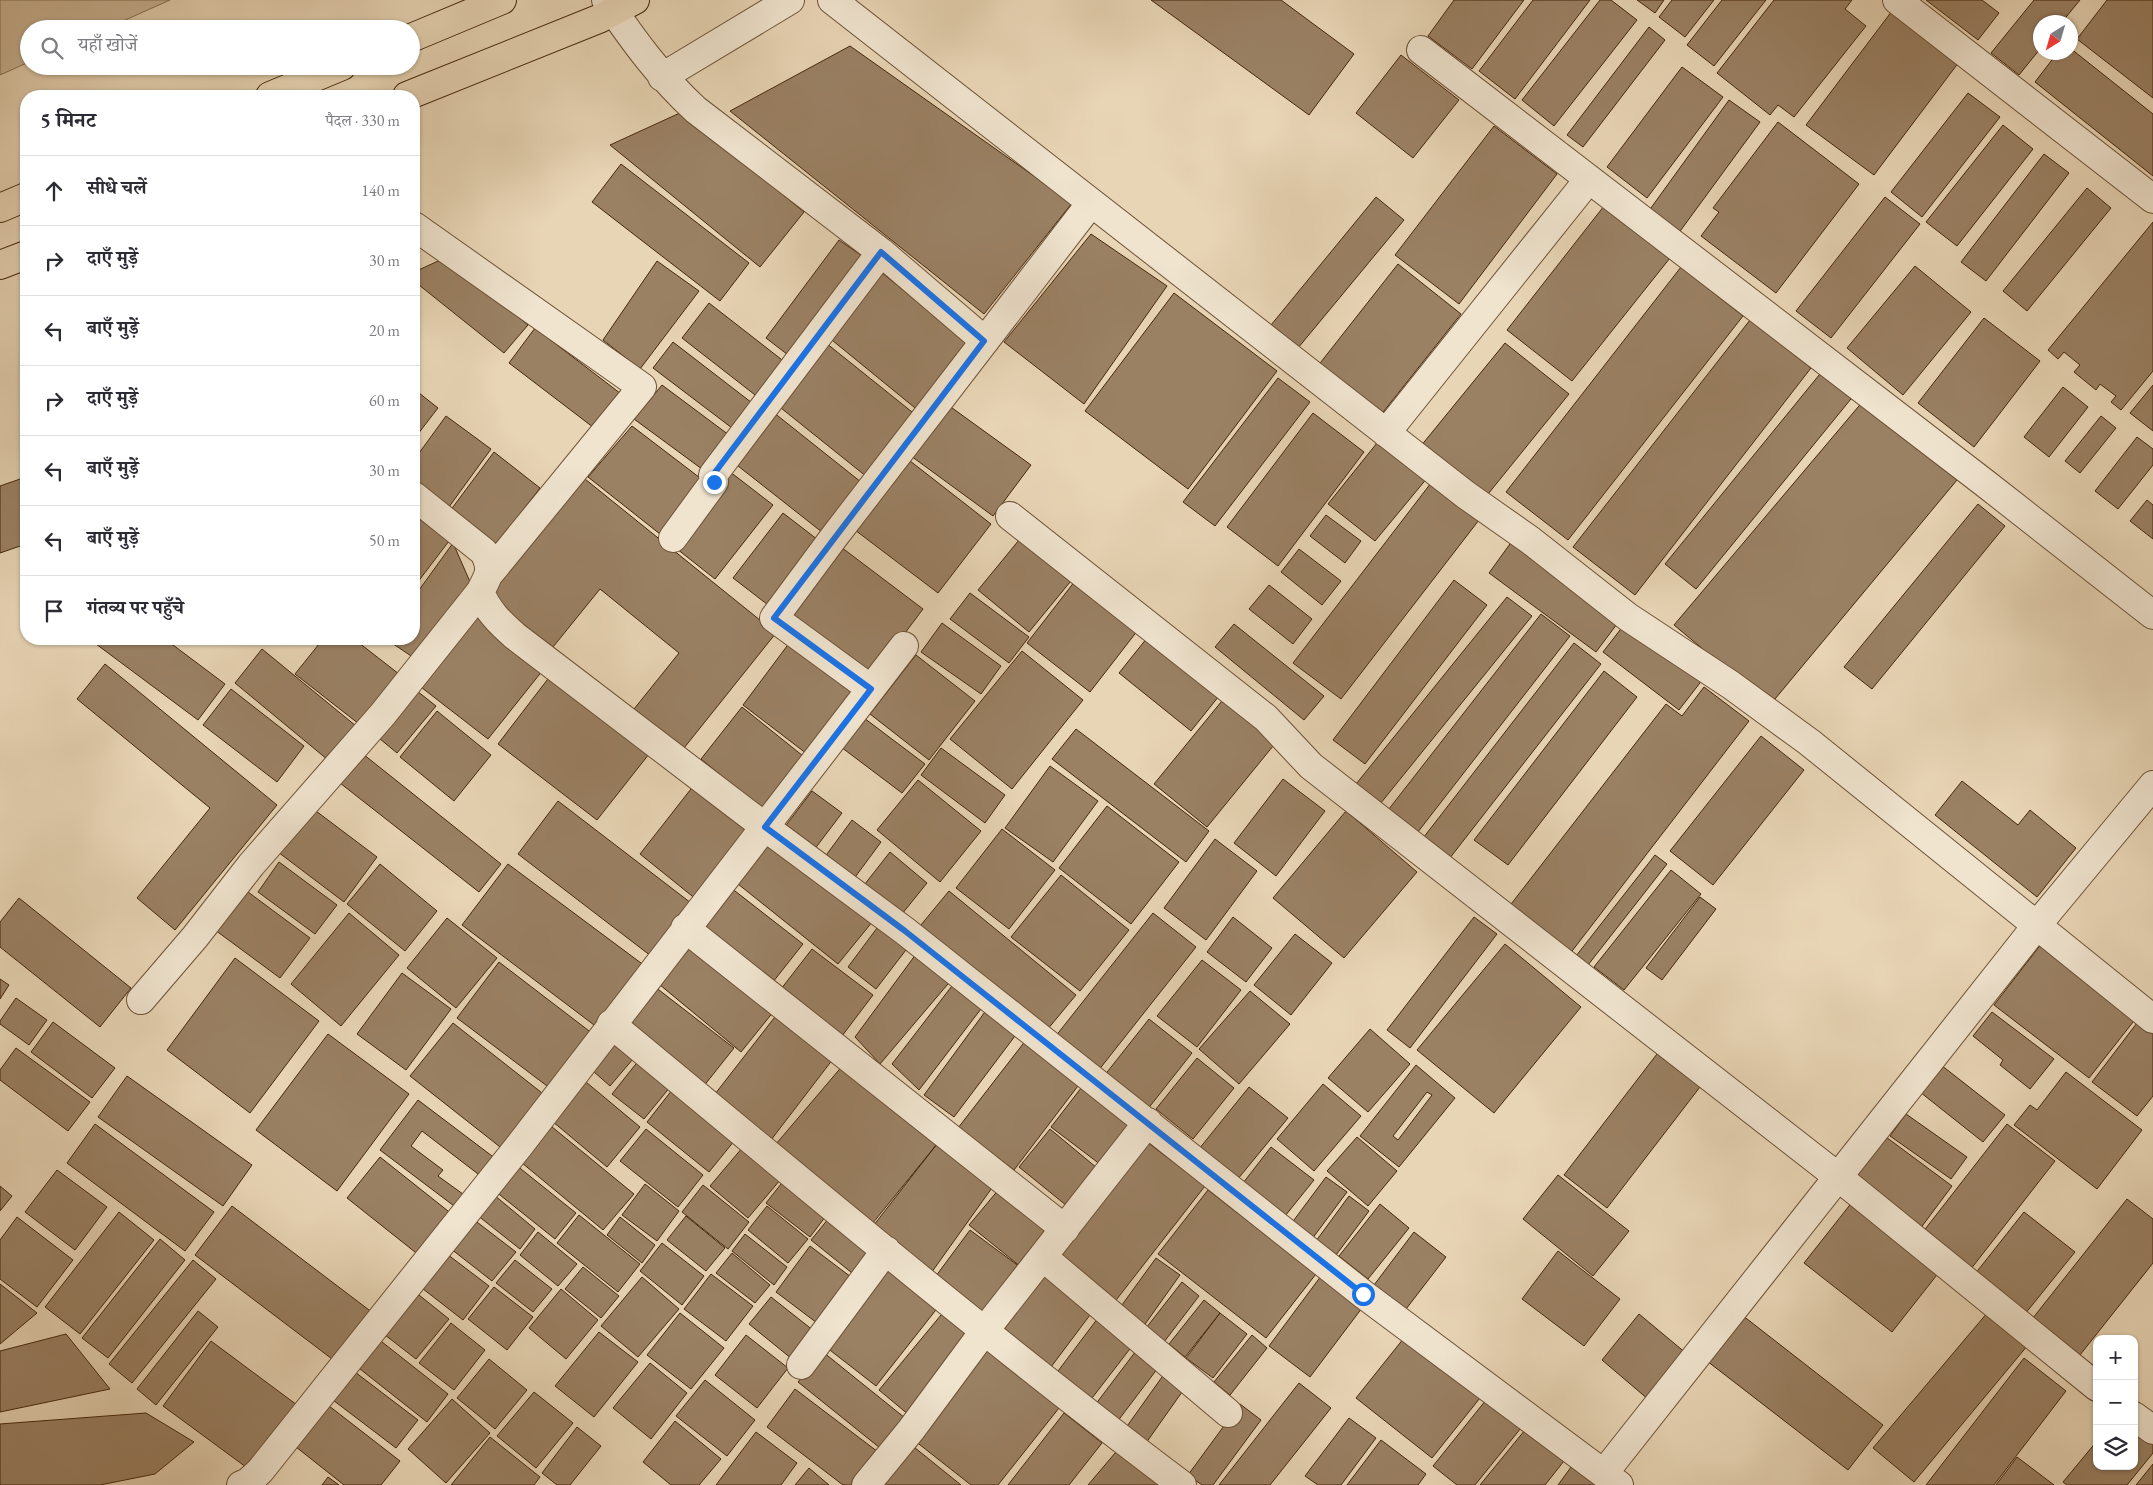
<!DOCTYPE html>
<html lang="hi">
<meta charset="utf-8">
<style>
:root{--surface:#fff;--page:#f2f2f3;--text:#2b2b33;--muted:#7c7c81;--line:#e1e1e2}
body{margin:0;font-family:"EB Garamond","Noto Serif Devanagari",serif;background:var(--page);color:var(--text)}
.controls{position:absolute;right:15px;bottom:15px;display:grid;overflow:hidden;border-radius:10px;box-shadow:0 1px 4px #0004}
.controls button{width:45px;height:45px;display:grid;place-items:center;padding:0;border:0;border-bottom:1px solid var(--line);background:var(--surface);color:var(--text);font:25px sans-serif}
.compass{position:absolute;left:2033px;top:15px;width:45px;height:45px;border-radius:50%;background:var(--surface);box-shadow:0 1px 4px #0004;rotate:217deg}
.stop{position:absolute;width:15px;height:15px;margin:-11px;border:4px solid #1a73e8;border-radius:50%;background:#fff}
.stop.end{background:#1a73e8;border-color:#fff;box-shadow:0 1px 5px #0008}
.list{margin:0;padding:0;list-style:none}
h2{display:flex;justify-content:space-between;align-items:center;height:65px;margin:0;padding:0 20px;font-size:21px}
h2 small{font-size:16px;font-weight:400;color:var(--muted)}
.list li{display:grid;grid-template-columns:32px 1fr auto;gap:15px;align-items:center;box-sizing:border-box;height:70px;padding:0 20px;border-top:1px solid var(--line)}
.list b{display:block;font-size:19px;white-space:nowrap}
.list em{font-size:16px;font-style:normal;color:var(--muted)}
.icon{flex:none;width:28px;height:28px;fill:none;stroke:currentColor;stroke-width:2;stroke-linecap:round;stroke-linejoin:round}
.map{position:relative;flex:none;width:2153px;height:1485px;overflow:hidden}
.search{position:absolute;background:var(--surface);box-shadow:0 1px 4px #0004;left:20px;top:20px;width:400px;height:55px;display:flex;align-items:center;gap:12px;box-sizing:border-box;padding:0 18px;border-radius:28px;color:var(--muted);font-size:19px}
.panel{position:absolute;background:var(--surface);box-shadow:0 1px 4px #0004;left:20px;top:90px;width:400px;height:555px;border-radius:20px}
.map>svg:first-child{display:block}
.green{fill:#ccb798;stroke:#886f52}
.building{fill:#9a8164;stroke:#45270c;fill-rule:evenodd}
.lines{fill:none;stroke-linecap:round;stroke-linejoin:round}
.minor-casing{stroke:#6e5236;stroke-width:30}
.major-casing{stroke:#45270c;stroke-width:30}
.minor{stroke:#f0e4cf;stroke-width:28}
.major{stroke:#e8d5b5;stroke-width:28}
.route{stroke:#1a73e8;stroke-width:6}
</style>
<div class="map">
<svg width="2153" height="1485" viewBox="0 0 2153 1485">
<rect width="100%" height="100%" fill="#e8d5b5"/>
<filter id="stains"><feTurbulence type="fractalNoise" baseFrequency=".004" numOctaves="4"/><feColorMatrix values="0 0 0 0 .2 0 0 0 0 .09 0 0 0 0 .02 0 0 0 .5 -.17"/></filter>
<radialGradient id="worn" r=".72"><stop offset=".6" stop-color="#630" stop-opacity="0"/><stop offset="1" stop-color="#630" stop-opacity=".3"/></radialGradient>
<path class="green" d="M0 0H170L105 29H29V62L0 75Z"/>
<path class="building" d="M1151 0H1281L1354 54 1309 115Z
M1454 0H1524L1472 69 1428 36Z
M1533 0H1590L1515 99 1479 71Z
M1600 0H1611L1637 20 1554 126 1522 100Z
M1637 0H1664L1655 13Z
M1672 0H1714L1685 37 1659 17Z
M1722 0H1766L1714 66 1687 45Z
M1774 0H1852L1845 9 1866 26 1794 117 1778 105 1770 115 1717 73Z
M1926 0H1982L1999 13 1978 40Z
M2034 0H2080L2062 22H2040V49L2019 75 1991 53Z
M2107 0H2153V98L2077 39Z
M1895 7 1962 58 1874 175 1806 125Z
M1649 27 1665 40 1583 147 1567 135Z
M850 46 1072 203 984 314 730 111Z
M2070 48 2153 114V176L2035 82 2058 52H2070Z
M1401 55 1459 100 1413 158 1356 113Z
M1682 67 1723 97 1647 198 1607 167Z
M1968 93 2000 117 1922 217 1891 192Z
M1729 100 1760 122 1678 234 1648 212Z
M682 112 804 212 760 267 610 145Z
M1778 122 1859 184 1776 293 1701 236 1719 212 1713 208Z
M2003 125 2033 149 1957 246 1926 222Z
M1494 126 1557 174 1459 304 1395 255Z
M2044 154 2069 173 1986 281 1961 262Z
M621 164 749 263 720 301 592 202Z
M2087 188 2111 208 2027 311 2003 291Z
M1376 197 1404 220 1298 348 1271 325Z
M1885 197 1920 224 1831 338 1796 311Z
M1604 206 1670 258 1572 381 1507 330Z
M2153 222V371L2121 410 2111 402 2116 396 2100 384 2096 390 2074 372 2080 365 2064 352 2058 359 2048 350Z
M1091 234 1167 286 1084 404 1004 342Z
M839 240 865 258 792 358 766 338Z
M447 257 528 325 504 353 414 281V272Z
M657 261 699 291 640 369 603 340Z
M1398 264 1461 314 1380 416 1317 367Z
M1915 266 1971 312 1903 395 1847 348Z
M1681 267 1743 316 1568 540 1506 492Z
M881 272 973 347 920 412 827 336Z
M1174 293 1277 371 1188 489 1085 411Z
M709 303 786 363 759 398 682 338Z
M1984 318 2040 361 1974 447 1918 403Z
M1750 320 1811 368 1635 595 1573 547Z
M535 328 629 400 602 434 509 363Z
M673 342 756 406 736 431 653 368Z
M826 343 917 416 867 477 776 404Z
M1505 343 1569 394 1484 499 1420 447Z
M1824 369 1855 394 1696 589 1665 564Z
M1278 378 1310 402 1215 526 1183 502Z
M662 385 733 438 706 472 634 419Z
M2153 385V431L2130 413Z
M2063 387 2088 407 2049 457 2024 437Z
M414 389 438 408 414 439Z
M1864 400 1962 474 1770 705 1674 625Z
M948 405 1031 465 993 516 911 456Z
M773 412 866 486 827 536 733 462Z
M1313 413 1364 452 1278 566 1227 527Z
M446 416 491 449 446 511 414 488V460Z
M2101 416 2116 428 2080 473 2065 461Z
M632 426 708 484 665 538 588 477Z
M2137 437 2153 449V465L2118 509 2095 491Z
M1381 438 1428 477 1375 541 1328 504Z
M494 452 540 488 492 550 447 515Z
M905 457 991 524 938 593 851 527Z
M729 471 773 505 715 579 672 545Z
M580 475 776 633 680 753 630 714 679 653 600 589 553 647 485 596Z
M26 477V520L21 522 26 538V544L0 553V486Z
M1431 483 1479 520 1341 699 1293 663Z
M2147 500 2153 505V539L2130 521Z
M1978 504 2005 526 1872 689 1844 667Z
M783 513 822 543 772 608 733 578Z
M414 515 449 541 414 587Z
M1326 515 1361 541 1345 563 1310 536Z
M1024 534 1075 576 1029 632 978 590Z
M1515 537 1623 616 1596 652 1489 573Z
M453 543 471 584 417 660 386 639H414V597Z
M837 544 923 609 869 681 782 615Z
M1299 549 1341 581 1322 605 1281 572Z
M1454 580 1487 605 1365 764 1333 740Z
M1075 581 1138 630 1090 692 1027 643Z
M1269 585 1312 619 1293 644 1249 609Z
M970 593 1029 637 1009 663 950 619Z
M1507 597 1532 616 1376 809 1352 789Z
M472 614 543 670 488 739 417 684Z
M1541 614 1570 636 1414 837 1385 814Z
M1627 621 1703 679 1679 710 1603 652Z
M942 623 1001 666 981 694 921 652Z
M1234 624 1324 696 1304 720 1215 647Z
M1151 633 1223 691 1191 731 1119 673Z
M100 639H165L225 684 198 720 96 644Z
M323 639H354L399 674 359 724 295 674Z
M790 642 858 693 811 757 743 705Z
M1574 643 1601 664 1446 863 1420 842Z
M262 649 356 726 328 760 235 683Z
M1022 651 1083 700 1012 789 950 739Z
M916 655 975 701 929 760 870 714Z
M105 664 277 805 175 930 137 898 210 808 77 699Z
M554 671 653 749 597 820 498 744Z
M1604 671 1637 697 1508 865 1474 840Z
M412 687 436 706 397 753 374 734Z
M1704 687 1749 721 1569 955 1508 908 1666 704 1682 716Z
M231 689 304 746 277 782 203 725Z
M1226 696 1278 740 1207 827 1154 784Z
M742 707 808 760 766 812 701 759Z
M437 711 491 755 454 801 400 757Z
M864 718 925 764 902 793 841 747Z
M1076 729 1209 831 1186 862 1052 759Z
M1761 736 1804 770 1713 885 1670 851Z
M941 748 1005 795 985 823 921 775Z
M363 754 501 864 479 892 340 783Z
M1050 766 1098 801 1053 862 1005 828Z
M1283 779 1325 811 1276 876 1234 843Z
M698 780 756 826 697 900 640 854Z
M918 780 981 831 940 882 877 830Z
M1962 781 2018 825 2030 810 2076 848 2037 897 1935 815Z
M812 791 842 813 814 850 784 828Z
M558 801 691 903 651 956 518 854Z
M308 805 377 857 344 902 274 849Z
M1107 806 1179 862 1131 924 1059 868Z
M1346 811 1417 872 1344 958 1273 898Z
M852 820 881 842 853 880 824 858Z
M1002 829 1055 870 1009 929 956 888Z
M767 836 873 921 838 964 733 880Z
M1215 839 1257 871 1206 940 1164 908Z
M890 852 927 883 898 919 861 889Z
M1655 855 1667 864 1588 965 1576 956Z
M279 862 337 905 315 934 258 892Z
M380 864 437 911 405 951 347 904Z
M508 864 645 966 598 1028 462 925Z
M1671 870 1701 894 1624 990 1594 967Z
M1061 875 1129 930 1080 991 1011 937Z
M726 884 803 944 769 987 692 927Z
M244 889 310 938 280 978 215 930Z
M949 891 1076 995 1047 1030 920 926Z
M1700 897 1716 909 1662 980 1646 968Z
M19 898 131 988 100 1027 0 947V922Z
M349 913 399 955 341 1026 291 984Z
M1153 913 1196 947 1098 1071 1055 1037Z
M1233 917 1272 948 1246 982 1207 952Z
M1474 917 1497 934 1410 1048 1387 1030Z
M447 918 497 958 456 1008 407 968Z
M880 924 909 946 876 989 848 967Z
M1295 934 1332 963 1291 1015 1254 985Z
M687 939 774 1011 741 1052 654 980Z
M2042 943 2137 1017 2089 1078 1994 1005Z
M1505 944 1581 1007 1494 1113 1417 1050Z
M812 949 873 995 842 1036 781 989Z
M919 950 953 978 880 1064 855 1037Z
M235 958 319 1021 250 1113 167 1050Z
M1202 960 1241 990 1197 1047 1157 1016Z
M499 962 597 1037 555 1092 457 1018Z
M402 973 451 1009 406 1070 357 1034Z
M0 979 9 985 0 999Z
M955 982 984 1005 919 1090 892 1064Z
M650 983 734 1048 703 1087 619 1023Z
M1250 991 1290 1024 1239 1084 1199 1049Z
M16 998 47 1020 29 1045 0 1024V1021Z
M990 1005 1021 1028 954 1117 924 1095Z
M1992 1012 2054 1059 2030 1089 2000 1065 2003 1060 1973 1036Z
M778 1013 833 1059 771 1140 715 1094Z
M1149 1019 1192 1053 1147 1110 1104 1076Z
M2140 1019 2153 1029V1096L2137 1116 2092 1082Z
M53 1022 115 1068 92 1098 31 1052Z
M453 1023 551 1100 509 1154 410 1076Z
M1370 1029 1410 1064 1368 1112 1328 1078Z
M613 1031 639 1052 610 1086 585 1064Z
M328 1034 409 1094 337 1191 256 1130Z
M1026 1040 1081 1082 1014 1170 958 1128Z
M16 1048 90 1102 68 1131 0 1080V1070Z
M1657 1054 1700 1087 1607 1208 1564 1175Z
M643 1055 675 1081 644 1119 612 1094Z
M1197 1058 1234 1088 1193 1139 1156 1109Z
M844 1064 937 1144 868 1229 770 1151Z
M1416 1065 1455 1098 1399 1167 1360 1136ZM1427 1092 1432 1095 1398 1140 1393 1136Z
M1941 1065 2005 1115 1983 1142 1920 1092Z
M2066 1072 2142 1130 2097 1189 2014 1125 2030 1105 2037 1110Z
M127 1076 252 1165 223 1206 98 1117Z
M580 1077 640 1127 607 1167 546 1116Z
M1085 1083 1138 1123 1105 1168 1051 1127Z
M1323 1084 1361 1116 1314 1171 1277 1139Z
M676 1085 739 1135 709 1172 647 1122Z
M1249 1087 1288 1118 1237 1180 1199 1149Z
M418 1100 496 1159 482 1177 422 1131 411 1146 443 1170 438 1176 467 1197 458 1209 380 1150Z
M1906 1114 1967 1157 1951 1179 1890 1136Z
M546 1122 634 1194 603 1230 516 1158Z
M95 1124 214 1212 185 1251 67 1163Z
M2007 1124 2055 1161 1967 1274 1919 1237Z
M646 1129 703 1175 678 1207 620 1161Z
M1050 1129 1103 1173 1072 1210 1019 1167Z
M1357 1137 1397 1171 1368 1206 1327 1171Z
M1886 1137 1952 1186 1917 1233 1851 1184Z
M748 1141 786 1173 748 1218 710 1186Z
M1147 1142 1205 1186 1113 1304 1056 1260Z
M937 1144 994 1185 929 1276 870 1230Z
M1271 1147 1314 1180 1285 1216 1243 1183Z
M380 1157 453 1215 420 1256 347 1198Z
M511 1161 576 1213 555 1239 490 1187Z
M57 1170 107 1207 75 1250 25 1212Z
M789 1174 832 1208 810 1237 766 1203Z
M1558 1175 1629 1231 1593 1276 1523 1219Z
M1326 1177 1347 1192 1312 1239 1291 1224Z
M645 1184 679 1211 657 1241 622 1215Z
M703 1185 749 1222 728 1249 682 1212Z
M0 1186 12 1196 0 1211Z
M1000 1188 1048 1229 1021 1267 969 1225Z
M488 1190 535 1229 520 1249 472 1211Z
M1208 1190 1316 1274 1266 1338 1158 1254Z
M1349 1196 1369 1211 1336 1255 1316 1241Z
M2127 1199 2153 1219V1263L2076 1360 2029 1323Z
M1853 1201 1940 1271 1892 1332 1804 1263Z
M1380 1204 1409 1228 1368 1279 1339 1256Z
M232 1206 373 1313 336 1362 195 1255Z
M767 1206 808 1239 788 1263 748 1230Z
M119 1212 154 1240 80 1334 45 1307Z
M2024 1212 2075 1252 2025 1314 1975 1274Z
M833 1213 878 1250 857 1277 811 1240Z
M579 1215 640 1264 618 1292 557 1243Z
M469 1216 516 1252 492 1281 446 1245Z
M686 1216 725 1248 706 1271 667 1240Z
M17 1217 73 1260 37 1307 0 1279V1240Z
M620 1217 655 1245 642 1263 607 1235Z
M970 1230 1024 1270 986 1320 933 1280Z
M538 1232 577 1264 558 1286 520 1255Z
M1414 1232 1446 1257 1403 1313 1371 1289Z
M745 1234 787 1267 774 1285 732 1251Z
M160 1239 185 1260 108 1358 82 1338Z
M662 1243 704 1276 682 1305 640 1271Z
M810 1246 851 1277 817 1323 776 1292Z
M443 1251 489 1286 463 1320 418 1285Z
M1558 1251 1620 1299 1584 1346 1522 1299Z
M732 1253 770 1285 755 1303 716 1273Z
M1156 1258 1180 1275 1143 1327 1119 1309Z
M193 1260 216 1279 132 1383 109 1364Z
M515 1260 552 1289 533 1312 496 1283Z
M888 1266 939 1306 876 1386 826 1347Z
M1042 1266 1096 1307 1051 1367 997 1326Z
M583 1267 619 1296 601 1318 565 1289Z
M1324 1272 1365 1304 1310 1377 1269 1346Z
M711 1274 753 1306 726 1341 684 1309Z
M642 1277 679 1309 638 1357 601 1326Z
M1182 1282 1199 1296 1164 1342 1146 1328Z
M0 1284 37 1313 0 1344Z
M409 1287 449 1319 416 1359 376 1328Z
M494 1287 533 1317 507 1350 468 1319Z
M561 1289 598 1320 566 1359 529 1328Z
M771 1297 814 1331 792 1359 749 1324Z
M1204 1300 1220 1313 1185 1357 1169 1344Z
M946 1309 976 1334 909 1415 879 1390Z
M198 1311 218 1327 156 1405 137 1389Z
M1988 1312 2028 1345 1914 1482 1873 1448Z
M680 1313 724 1348 691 1389 647 1355Z
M1220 1313 1247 1334 1213 1378 1186 1358Z
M1101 1314 1136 1341 1089 1402 1055 1375Z
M1639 1314 1687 1354 1649 1400 1602 1360Z
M1742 1315 1883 1425 1848 1470 1707 1361Z
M451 1323 485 1350 454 1390 419 1363Z
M599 1332 638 1362 594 1417 555 1386Z
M1408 1333 1484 1393 1432 1458 1356 1398Z
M66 1334 110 1389 0 1412V1351Z
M746 1335 788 1368 757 1408 715 1375Z
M1252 1335 1267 1348 1230 1395 1214 1382Z
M377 1338 448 1394 427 1422 355 1365Z
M211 1341 297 1405 250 1470 163 1406Z
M1142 1343 1164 1360 1117 1422 1095 1405Z
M982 1346 1059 1408 998 1485H971L910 1437Z
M823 1352 910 1422 885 1452 798 1382Z
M2024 1358 2066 1391 1994 1485H1926Z
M489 1359 527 1390 495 1429 457 1398Z
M650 1363 687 1393 651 1439 613 1408Z
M351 1369 418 1420 396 1448 329 1397Z
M1167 1370 1187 1385 1146 1443 1125 1429Z
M705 1380 755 1420 727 1456 676 1416Z
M1299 1383 1331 1408 1270 1485H1219Z
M795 1389 882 1455 859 1485H843L767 1427Z
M534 1392 573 1423 536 1468 497 1436Z
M452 1399 490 1433 446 1483 408 1449Z
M1486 1400 1521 1428 1475 1485H1457L1433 1466Z
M324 1402 400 1461 381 1485H344L291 1443Z
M1240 1404 1261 1420 1213 1485H1202L1188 1475Z
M146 1413 194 1442 155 1474 100 1485H0V1424Z
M1064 1413 1102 1443 1069 1485H1008Z
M1349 1418 1376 1438 1341 1485H1318L1305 1476Z
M675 1421 721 1459 699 1485H671L643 1462Z
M2134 1424 2153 1440V1453L2127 1485H2067L2063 1482 2097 1441V1466H2134Z
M577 1427 601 1446 570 1485H557L542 1473Z
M1525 1430 1564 1461 1545 1485H1480Z
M756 1432 797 1463 781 1485H716Z
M490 1437 540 1477 534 1485H451Z
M1381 1440 1426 1474 1418 1485H1347Z
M909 1443 961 1485H876Z
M1121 1446 1162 1485H1088Z
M2017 1457 2054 1485H1996Z
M1574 1463 1605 1485H1558Z
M2153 1464V1485H2136Z
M809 1468 829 1485H795Z
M328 1477 339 1485H322Z"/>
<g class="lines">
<g class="minor-casing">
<path id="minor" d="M606 0C633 40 660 77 696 110L881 252 985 341
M832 0 1466 495 1530 540 1628 617 1731 685 1809 742 2153 1019
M1897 0 2153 199
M1421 50 1986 484 2153 615
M662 77 790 0
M414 226 642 387 490 573
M1386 433 1589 179
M414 496 484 552C493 570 489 575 480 592 488 611 499 622 515 636L765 827 905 931 1363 1294 1619 1485
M1010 516 1266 718 1311 766 1837 1176 2097 1387
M673 538 714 482 713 475 881 252
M871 689 774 618 834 537 1091 203
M685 928 1065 1229
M141 1000 195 937 251 865 383 714 480 592
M611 1024C800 1180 987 1338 1182 1485
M1043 1257 1228 1413
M801 1365 886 1250
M2134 1416 2153 1430
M1604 1473 2037 925 2153 785
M241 1485 248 1482 260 1471 519 1146 904 646
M866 1485 911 1430 985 1330 1148 1122"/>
</g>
<g class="major-casing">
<path id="major" d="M411 38 502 0
M270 96 342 66
M407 96 601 18 635 0
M0 208 26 197
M0 265 26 255"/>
</g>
<use href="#minor" class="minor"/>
<use href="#major" class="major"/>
</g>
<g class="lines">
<path class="route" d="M714 482 713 475 881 252 984 341 774 618 871 689 765 827 905 931 1363 1294"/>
</g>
<rect width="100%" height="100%" filter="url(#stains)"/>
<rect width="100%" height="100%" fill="url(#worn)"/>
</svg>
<div class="controls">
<button>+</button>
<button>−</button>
<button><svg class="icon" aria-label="layers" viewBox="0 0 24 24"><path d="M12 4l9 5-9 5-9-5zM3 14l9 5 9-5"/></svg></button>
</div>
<svg class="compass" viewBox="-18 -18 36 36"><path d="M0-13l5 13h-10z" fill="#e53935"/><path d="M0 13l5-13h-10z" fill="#7c7c81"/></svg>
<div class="stop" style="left:1363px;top:1294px"></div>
<div class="stop end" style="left:714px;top:482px"></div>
<div class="search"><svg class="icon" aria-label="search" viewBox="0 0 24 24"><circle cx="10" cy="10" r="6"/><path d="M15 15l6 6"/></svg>यहाँ खोजें</div>
<section class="panel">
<h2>5 मिनट<small>पैदल · 330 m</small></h2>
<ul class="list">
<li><svg class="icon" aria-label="ahead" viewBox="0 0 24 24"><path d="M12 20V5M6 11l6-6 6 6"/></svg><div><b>सीधे चलें</b></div><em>140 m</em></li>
<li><svg class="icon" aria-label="right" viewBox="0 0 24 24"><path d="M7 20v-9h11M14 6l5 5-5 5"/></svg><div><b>दाएँ मुड़ें</b></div><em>30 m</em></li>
<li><svg class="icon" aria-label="left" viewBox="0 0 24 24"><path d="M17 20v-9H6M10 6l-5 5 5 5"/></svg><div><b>बाएँ मुड़ें</b></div><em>20 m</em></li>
<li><svg class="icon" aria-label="right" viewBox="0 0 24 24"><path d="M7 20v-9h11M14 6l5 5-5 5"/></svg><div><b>दाएँ मुड़ें</b></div><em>60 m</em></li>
<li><svg class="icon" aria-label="left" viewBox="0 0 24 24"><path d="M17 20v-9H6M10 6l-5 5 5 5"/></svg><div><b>बाएँ मुड़ें</b></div><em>30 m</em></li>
<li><svg class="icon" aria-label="left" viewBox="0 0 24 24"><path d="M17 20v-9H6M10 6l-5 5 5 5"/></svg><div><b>बाएँ मुड़ें</b></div><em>50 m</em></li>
<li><svg class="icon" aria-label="arrive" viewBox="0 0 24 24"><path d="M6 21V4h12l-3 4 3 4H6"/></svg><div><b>गंतव्य पर पहुँचे</b></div></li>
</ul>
</section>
</div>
